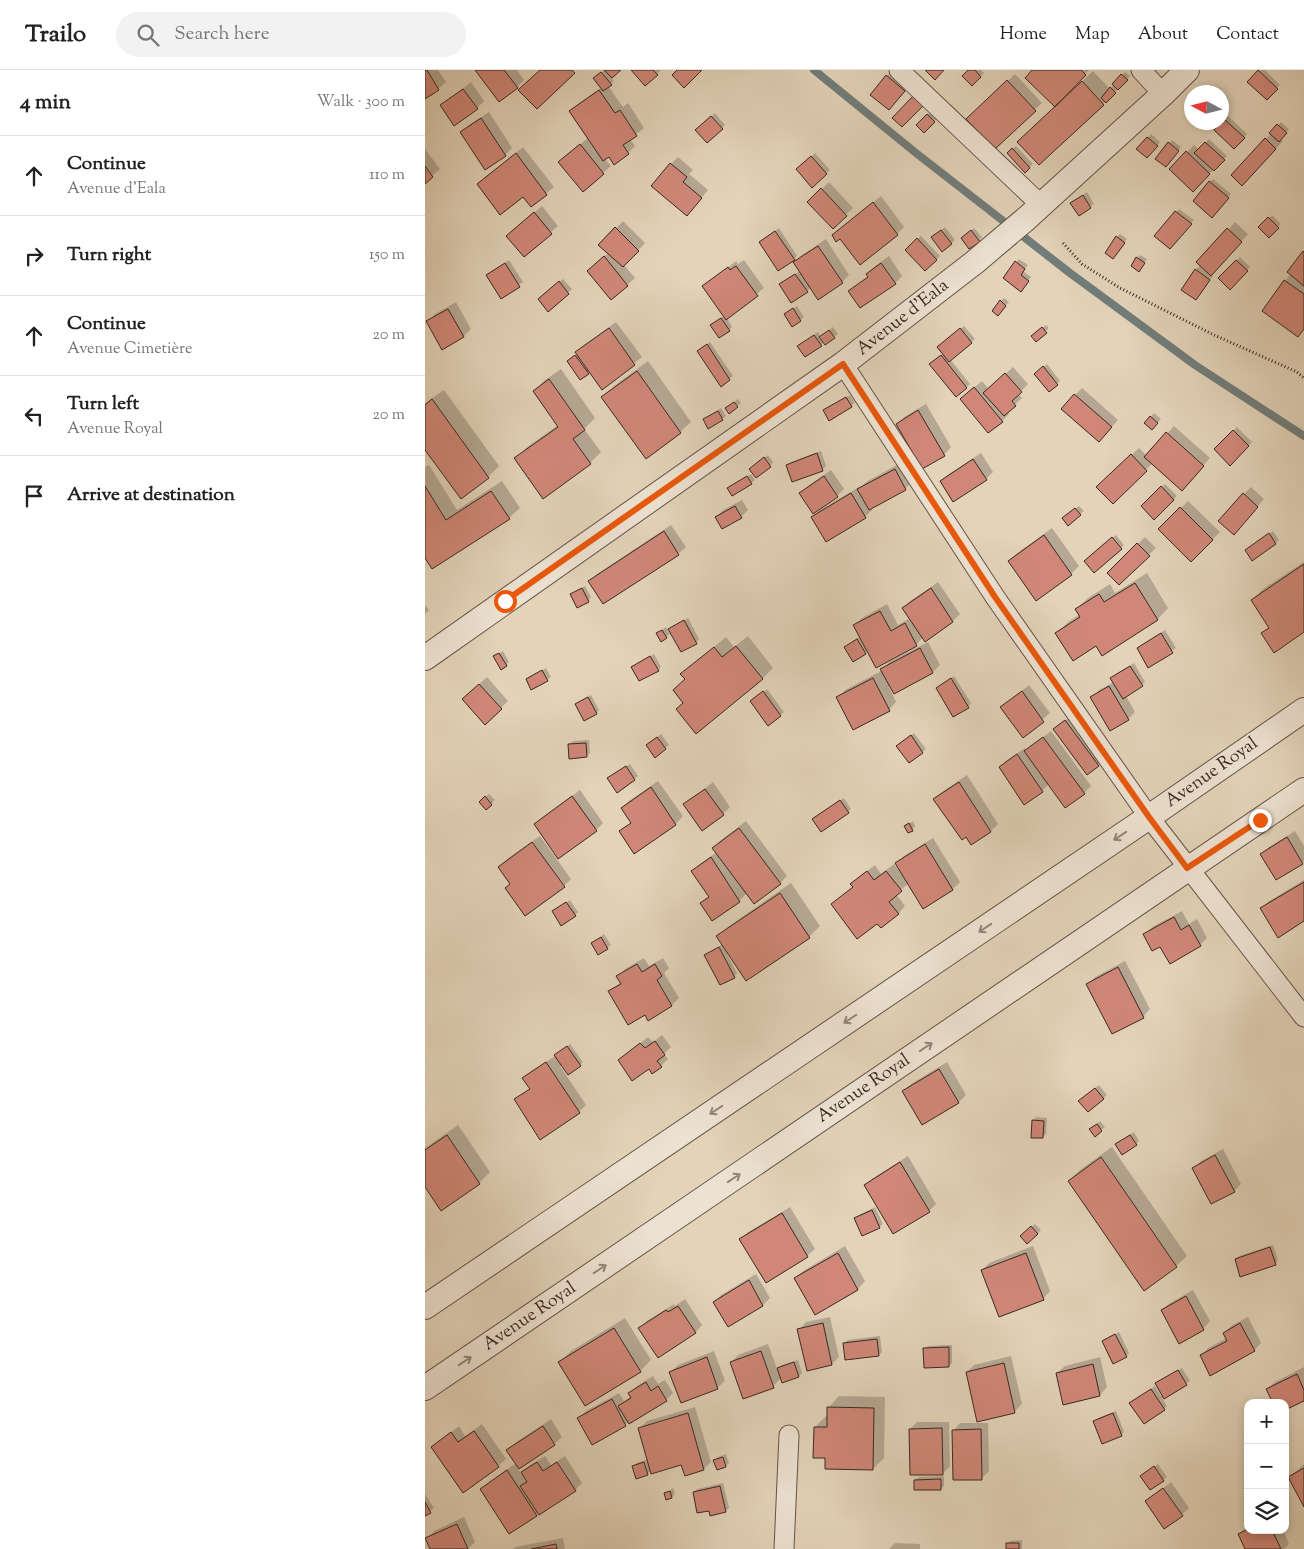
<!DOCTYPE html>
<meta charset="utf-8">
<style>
:root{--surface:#fff;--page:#f2f2f2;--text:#222;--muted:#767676;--line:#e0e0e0}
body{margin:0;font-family:"Sorts Mill Goudy",serif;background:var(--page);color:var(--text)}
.controls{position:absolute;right:15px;bottom:15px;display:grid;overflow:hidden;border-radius:10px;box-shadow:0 2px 8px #0003}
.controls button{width:45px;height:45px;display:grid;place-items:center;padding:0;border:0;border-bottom:1px solid var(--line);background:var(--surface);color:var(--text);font:25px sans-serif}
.compass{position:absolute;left:759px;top:15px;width:45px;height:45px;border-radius:50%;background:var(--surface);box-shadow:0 2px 8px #0003;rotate:277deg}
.stop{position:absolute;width:15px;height:15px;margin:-11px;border:4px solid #ea580c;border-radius:50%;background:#fff}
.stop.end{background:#ea580c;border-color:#fff;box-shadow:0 1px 5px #0008}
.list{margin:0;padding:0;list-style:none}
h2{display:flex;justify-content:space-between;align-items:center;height:65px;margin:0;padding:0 20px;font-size:21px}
h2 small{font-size:16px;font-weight:400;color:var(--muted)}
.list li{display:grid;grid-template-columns:32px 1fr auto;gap:15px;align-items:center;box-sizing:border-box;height:80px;padding:0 20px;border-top:1px solid var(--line)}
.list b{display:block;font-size:19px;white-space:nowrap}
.list p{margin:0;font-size:16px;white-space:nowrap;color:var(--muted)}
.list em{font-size:16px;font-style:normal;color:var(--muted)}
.icon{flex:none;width:28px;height:28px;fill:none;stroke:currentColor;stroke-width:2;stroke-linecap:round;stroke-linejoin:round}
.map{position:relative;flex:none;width:879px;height:1479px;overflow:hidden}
header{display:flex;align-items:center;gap:30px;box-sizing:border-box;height:70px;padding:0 25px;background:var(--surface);border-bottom:1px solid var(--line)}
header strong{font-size:24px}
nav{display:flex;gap:28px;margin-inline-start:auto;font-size:18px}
.search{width:350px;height:45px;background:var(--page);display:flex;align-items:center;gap:12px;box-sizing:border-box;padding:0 18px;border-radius:28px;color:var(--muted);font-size:19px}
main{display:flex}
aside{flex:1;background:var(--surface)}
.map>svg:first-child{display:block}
.shadow{fill:#0003}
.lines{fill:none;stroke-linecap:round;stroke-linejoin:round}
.stream{stroke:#717d7b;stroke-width:8}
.building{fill:#d08778;stroke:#392821}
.minor-casing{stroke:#645347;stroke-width:21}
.tertiary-casing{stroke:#645347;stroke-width:26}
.path{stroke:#392821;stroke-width:3;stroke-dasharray:1 2.5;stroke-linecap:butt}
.minor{stroke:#ede2d2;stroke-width:19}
.tertiary{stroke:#ede2d2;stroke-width:24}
.oneway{stroke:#93857a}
.route{stroke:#ea580c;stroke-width:6}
.labels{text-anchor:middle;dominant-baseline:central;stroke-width:4;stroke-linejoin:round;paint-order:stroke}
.street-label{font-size:18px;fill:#392821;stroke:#ede2d2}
</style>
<header>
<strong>Trailo</strong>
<div class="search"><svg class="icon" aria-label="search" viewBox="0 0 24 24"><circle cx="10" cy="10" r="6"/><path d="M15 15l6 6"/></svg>Search here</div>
<nav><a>Home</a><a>Map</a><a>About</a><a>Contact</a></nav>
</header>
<main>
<aside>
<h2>4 min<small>Walk · 300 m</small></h2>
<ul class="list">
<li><svg class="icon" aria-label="ahead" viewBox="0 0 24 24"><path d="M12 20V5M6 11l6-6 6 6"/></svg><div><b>Continue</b><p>Avenue d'Eala</p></div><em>110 m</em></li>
<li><svg class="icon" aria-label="right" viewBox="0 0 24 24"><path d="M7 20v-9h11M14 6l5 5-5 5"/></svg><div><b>Turn right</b></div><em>150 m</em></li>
<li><svg class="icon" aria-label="ahead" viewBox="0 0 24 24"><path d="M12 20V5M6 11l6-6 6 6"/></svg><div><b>Continue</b><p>Avenue Cimetière</p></div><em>20 m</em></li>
<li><svg class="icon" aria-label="left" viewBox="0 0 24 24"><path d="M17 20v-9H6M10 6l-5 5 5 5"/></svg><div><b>Turn left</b><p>Avenue Royal</p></div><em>20 m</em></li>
<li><svg class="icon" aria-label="arrive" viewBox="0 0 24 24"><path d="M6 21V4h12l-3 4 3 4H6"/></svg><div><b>Arrive at destination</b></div></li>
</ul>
</aside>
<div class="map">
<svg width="879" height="1479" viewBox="0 0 879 1479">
<rect width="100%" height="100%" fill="#e3d3b9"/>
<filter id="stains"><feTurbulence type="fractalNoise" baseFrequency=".004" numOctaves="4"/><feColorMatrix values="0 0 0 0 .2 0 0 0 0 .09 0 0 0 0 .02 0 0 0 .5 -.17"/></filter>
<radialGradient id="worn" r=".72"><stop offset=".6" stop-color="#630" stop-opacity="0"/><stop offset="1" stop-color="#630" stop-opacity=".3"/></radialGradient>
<path class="shadow" d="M0 0H13L21 12 13 19 0 27Z
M52 0H92L99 10 92 17Z
M179 0H194L186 7 189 11 183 16 198 37 203 33 219 58 205 69 210 76 203 83 184 85 179 88 186 96 158 121 142 85 163 68 145 41 153 34 177 17 173 5Z
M208 0H236L232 4Z
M545 0H556L559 3 547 14Z
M609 0H664L635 29 637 31 668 1 685 19 700 2 705 6 678 34 631 36Z
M835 0H840L855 15 842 29 824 12Z
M465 3 482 17 467 35 462 6Z
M590 4 617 33 570 77 543 49Z
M46 12 59 31 52 38 17 35Z
M506 41 513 48 499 61 493 55Z
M64 42 87 78 80 85 37 62 44 55Z
M290 43 300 55 282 72 272 60Z
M803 46 822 64 809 78 790 60Z
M856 52 864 59 855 69 858 71 824 107 841 69Z
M726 64 735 72 722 87 713 79Z
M784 69 802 86 768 120 746 99 769 75 774 80Z
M747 70 756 77 744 92V73Z
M591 76 608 94 600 101 583 83Z
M98 77 129 117 106 136 98 125 53 114Z
M0 79 15 99 0 112Z
M390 83 405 100 387 116 372 99Z
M253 87 268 100 264 104 283 120 269 137 246 94Z
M788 109 806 124 790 143 785 112Z
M404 112 428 138 408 157 384 132Z
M662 122 669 134 654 144 647 133Z
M456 126 479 157 472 164 415 167 408 165Z
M117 136 133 156 99 185 90 159Z
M754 139 769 150 748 174 731 166Z
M847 145 856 154 844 167 835 157Z
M198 151 220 173 199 195 210 208 187 229 171 194 184 182 175 175Z
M810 152 823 164 786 205 788 206 774 226 771 200Z
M520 157 530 170 526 174 511 164Z
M354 158 372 186 369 189 335 172Z
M549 158 557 167 554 171 541 165Z
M695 164 702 169 688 188 692 167Z
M496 166 515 186 500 200 482 180Z
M401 169 424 205 417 212 386 217 382 221 359 211 375 201 370 192 377 185Z
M879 183V259L873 265 860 211 866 204Z
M715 185 722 189 714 200 707 195Z
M464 186 477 206 470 213 436 236 425 221 444 206 442 204 449 197Z
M815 187 825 197 805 218 795 208Z
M594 189 603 195 598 201 606 207 599 217 579 208Z
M84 190 98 212 77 227 62 205Z
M319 190 339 218 302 248 307 257 304 260 290 252 300 245 279 216 311 191 313 194Z
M138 209 147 219 123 240 118 226Z
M579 228 584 232 573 244 568 240Z
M31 232 46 259 39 266 18 278 3 252 10 244Z
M372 236 379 247 368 255 360 244Z
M191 252 217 287 177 318 165 301 163 303 147 288 153 284 152 282 159 275Z
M621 255 624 258 611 270 610 263Z
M539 256 550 269 525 289 545 314 532 325 509 291 519 283 517 274Z
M408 257 413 264 400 273 399 271 396 275 374 276 393 262 396 267Z
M285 272 308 306 304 309 277 278Z
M223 291 266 352 255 362 178 327 189 316Z
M622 294 635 311 624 321 614 301Z
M588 297 603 314 593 324 597 328 582 342 584 344 577 351 544 322 557 311 564 319Z
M136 299 170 348 159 359 176 382 165 393 91 388 102 377 133 355 109 321 120 310Z
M657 318 693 350 681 363 650 325Z
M19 320 74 396 63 407 36 427 0 378V333Z
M425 325 430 333 426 336 403 337Z
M313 329 316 333 312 336 305 335Z
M501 334 526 377 519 385 472 354 479 347Z
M296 338 301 346 297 349H279Z
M729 343 736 349 727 359 721 353Z
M749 356 785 388 764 412 728 393 688 432 673 417 714 378 722 386Z
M812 357 827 372 805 394 790 379Z
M396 381 401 396 398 399 368 411 363 395 366 392Z
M556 383 568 402 561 409 516 411 524 404Z
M343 385 348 392 345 396H329Z
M477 392 487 412 480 419 446 437 447 440 440 447H388L395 440 434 417 435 418 441 412Z
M4 395 32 440 77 411 95 438 84 448 0 486V397Z
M406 400 419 419 412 426 376 423 383 416Z
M326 404 330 410 326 413 307 415Z
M740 414 752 426 729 448 717 436Z
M826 417 839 429 816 456 819 424Z
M317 430 323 440 316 447H291L298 440Z
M763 431 795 462 766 491 735 459Z
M654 436 659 441 655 444 642 445Z
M246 455 261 477 253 484 179 533 165 511 172 504Z
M627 458 654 496 646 504 611 529 584 491 591 484Z
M848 461 854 470 850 473 821 480Z
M691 465 699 475 696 478 664 488Z
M720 467 731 478 694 513 683 503Z
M879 492V561L838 563 845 556 827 530 838 519Z
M722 503 743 538 733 549 677 584 671 574 632 563 643 552 655 544 652 539 663 528 685 514 690 523Z
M513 512 535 544 528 551 500 570 498 567 491 575 443 580 440 583 420 577 435 566 429 555 437 548 462 534 473 555 485 548 478 538 485 531Z
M160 516 166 527 163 531 146 525Z
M0 535 4 540 0 544Z
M263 548 274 569 271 573 245 559Z
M241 557 245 564 241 567 233 563Z
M740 560 751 578 724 596 713 578Z
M323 566 348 598 337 609 260 632 261 609 257 604 301 567 309 577Z
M503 572 515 595 508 602 469 622 466 616 464 617 471 632 464 640 413 628 420 620 458 600 464 592Z
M78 581 84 592 81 595 70 587Z
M229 584 236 597 233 600 208 597Z
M709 593 720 612 701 626 710 642 703 649 667 628 674 620 689 612 690 605Z
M121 598 126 607 107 619 102 610Z
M529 606 546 633 543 637 512 618Z
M62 607 83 631 76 638 46 622Z
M604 615 625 643 598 666 577 637Z
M342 619 359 642 343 654 330 628Z
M166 625 174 640 171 643 152 634Z
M648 644 680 688 673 695 630 659Z
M626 661 666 716 659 723 624 714 617 721 575 697 582 690 600 678 601 680Z
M489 663 501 679 485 692 476 673Z
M236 664 244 675 240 678 226 672Z
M164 670 165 683 162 686 144 675 148 671Z
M205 694 213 706 209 709 187 705Z
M542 705 573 754 566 761 546 773 509 729 517 722Z
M233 711 258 746 251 754 210 782 196 762 207 752 197 738 204 731Z
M288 712 305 737 298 744 260 735Z
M155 720 178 753 171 760 110 754 118 747Z
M64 724 70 730 61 739 55 732Z
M419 728 426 739 423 742 392 746Z
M321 751 362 806 355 813 322 823 314 831 287 849 277 833 284 826 268 801 275 794 292 782 289 778 296 770Z
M488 751 490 756 487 760 481 756Z
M870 761 879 776V791L852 808 837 784 844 777Z
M115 766 146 809 139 816 86 813 74 797 82 789Z
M508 768 535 812 528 819 499 837 484 813 471 824 480 836 473 844 453 852 407 835 429 816 427 814 434 807 450 795 456 804 469 794 476 803 477 802 472 793 479 786Z
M879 810V850L837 839 844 831Z
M366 813 395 856 384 867 304 883 302 884 312 903 309 907 280 885 298 874 293 866 304 856Z
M145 830 153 842 150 845 132 838Z
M757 841 764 854 772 849 782 868 775 875H736L720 864 727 857Z
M179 864 186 875 174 884 167 874Z
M219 888 224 896 238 888 244 898 239 903 254 928 247 935 224 949 221 943 185 921 196 912 193 907 200 899Z
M700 891 725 939 718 947 663 914 670 907Z
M237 965 246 977 239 984 243 989 236 996 224 997 194 990 223 967 228 972Z
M145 974 158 992 155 995 135 996 161 1035 154 1042 90 1030 105 1018 99 1008 106 1001 129 987Z
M522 992 541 1025 534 1032 497 1053 479 1021 486 1014Z
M674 1015 682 1025 663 1041 658 1028Z
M611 1047 622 1048 621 1064 618 1067 608 1051Z
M675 1051 680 1057 676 1060 669 1056Z
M33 1055 65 1102 54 1113 16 1139 0 1115V1078Z
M709 1062 714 1071 711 1074 695 1071Z
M687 1077 762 1186 751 1196 644 1111 655 1100Z
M798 1079 816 1114 809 1121 769 1098 776 1091Z
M483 1086 511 1134 504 1141 440 1115 448 1108Z
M365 1137 390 1179 382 1186 316 1169 323 1162Z
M450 1137 458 1154 454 1157 430 1148 434 1145Z
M610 1154 616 1160 612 1164 600 1162Z
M848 1175 853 1190 850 1194 811 1190 814 1186Z
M420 1176 440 1211 433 1219 390 1243 370 1208 378 1201Z
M608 1176 625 1221 618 1229 557 1200 564 1193Z
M331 1204 345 1228 338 1235 303 1256 289 1232 296 1225Z
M768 1220 785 1251 778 1259 737 1240 745 1233Z
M260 1229 277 1255 270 1263 215 1258 222 1251 249 1234 250 1236Z
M405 1247 414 1287 407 1294 383 1300 374 1260 381 1252Z
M823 1247 836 1273 829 1280 776 1286 783 1278 802 1268 799 1263 806 1256Z
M200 1248 226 1290 215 1301 135 1292 146 1281Z
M694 1262 704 1283 701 1286 679 1271Z
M455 1266 457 1282 454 1285 419 1273 423 1270Z
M343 1274 352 1299 356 1295 373 1290 377 1303 374 1306 356 1308 348 1316 306 1292 313 1285Z
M527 1275V1293L524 1296 500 1279 503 1276Z
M289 1281 300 1311 292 1318 245 1302 253 1295Z
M586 1286 597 1334 590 1341 542 1302 549 1295Z
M675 1287 682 1317 675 1325 632 1303 640 1296Z
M879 1297V1329L860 1333 842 1319 850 1312Z
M757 1298 765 1311 737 1328 742 1336 739 1339 706 1333 730 1316 736 1326 738 1324 731 1313Z
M228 1306 233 1314 240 1310 248 1323 241 1330 168 1373 154 1348 161 1341 194 1323 199 1331 206 1326 204 1323 212 1316Z
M414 1326 460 1327 459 1388 448 1399 402 1387 390 1357 401 1346H403L404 1337Z
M270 1337 286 1392 279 1399 257 1393 227 1400 222 1404 208 1396 212 1393 223 1389 215 1358 222 1351Z
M691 1341 699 1362 696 1365 669 1352 673 1348Z
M126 1349 137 1367 129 1374 93 1398 96 1404 105 1395 120 1386 126 1395 140 1386 157 1413 150 1420 85 1462 56 1419 64 1412 91 1393 83 1380 90 1373Z
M492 1352H524L525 1396 518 1404 485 1359Z
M535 1353H563L564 1401 557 1408 528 1361Z
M57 1354 81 1389 73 1396 38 1421 8 1377 34 1356 40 1366Z
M301 1384 304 1393 301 1396 292 1398 290 1390 293 1387Z
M733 1394 742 1407 725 1419 720 1403Z
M879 1394V1435L864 1407Z
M519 1406V1416L516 1419 490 1410 494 1407Z
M746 1412 764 1438 757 1445 722 1431Z
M298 1413 304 1438 300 1441 285 1439 269 1422 272 1419Z
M248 1418 250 1424 247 1427 241 1423Z
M0 1424 9 1438 0 1445Z
M39 1447 50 1472 43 1479H7L2 1468 9 1461Z
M823 1457V1460H858L864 1474 859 1479H822L814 1465Z
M138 1468 140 1479H88L90 1477Z
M597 1470V1479H582V1474L585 1471Z
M470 1473 495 1474V1479H464Z"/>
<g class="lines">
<path class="stream" d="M389 0 491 83 645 203 770 295 879 366"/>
</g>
<path class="building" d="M0 0H2L14 20 0 29Z
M50 0H79L93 18 74 32Z
M115 0H147L150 3 112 39 93 20Z
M179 0H196L187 8Z
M206 0H228L233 5 220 16Z
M252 0H277L259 18 247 5Z
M500 0H519L510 10Z
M543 0H550L556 7 547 16 537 6Z
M607 0H656L661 5 630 37 600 8Z
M833 0 853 19 842 30 822 12Z
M176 2 187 15 178 21 168 8Z
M696 4 703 10 693 20 687 14Z
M461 5 480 21 464 40 445 25Z
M582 10 611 41 570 79 541 49Z
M657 11 679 35 614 95 592 72Z
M685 17 691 23 681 33 676 28Z
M38 19 53 39 29 56 15 35Z
M174 20 190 43 195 40 212 66 198 75 204 84 189 95 184 87 178 91 144 41Z
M490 24 500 34 477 57 467 48Z
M502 44 510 52 499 63 491 55Z
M286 46 298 59 282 73 270 60Z
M56 48 81 86 60 100 35 62Z
M799 49 820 68 809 79 789 60Z
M852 54 862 63 854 72 844 63Z
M722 67 733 76 722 88 711 79Z
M840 68 851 79 817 116 806 105Z
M743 72 754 81 741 97 730 89Z
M780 72 800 90 789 101 769 83Z
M155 74 179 104 158 122 133 92Z
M587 78 605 98 600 103 582 83Z
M761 81 785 104 768 122 744 99Z
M91 83 122 125 106 137 98 127 75 145 52 114Z
M386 86 402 104 387 118 371 99Z
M245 93 262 107 258 112 277 128 262 146 226 116Z
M0 96 8 107 0 114Z
M784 111 804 128 787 148 768 131Z
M396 118 422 146 408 159 382 132Z
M658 125 666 138 654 146 645 133Z
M448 132 473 165 435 195 415 169 411 172 407 165Z
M750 141 767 154 745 179 729 166Z
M109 142 127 164 99 187 81 166Z
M843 147 854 158 844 168 833 157Z
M190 157 214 181 198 197 173 175Z
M802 158 817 172 786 206 771 192Z
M516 160 527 174 517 182 506 167Z
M546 160 555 172 544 179 536 168Z
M350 161 370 190 353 201 334 172Z
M691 166 700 173 688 189 680 183Z
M492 168 512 190 500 201 480 180Z
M393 176 418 213 393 230 368 192Z
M878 181 879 182V216L862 202Z
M179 186 203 216 186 230 162 201Z
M711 187 720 193 714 202 706 196Z
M811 190 823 201 805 220 793 208Z
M590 191 600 199 596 205 604 211 596 222 578 208Z
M80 193 95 217 76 229 61 205Z
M456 193 471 214 435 238 423 221 443 207 441 204Z
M311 196 333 226 301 250 277 216 303 197 305 200Z
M770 199 785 210 771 230 756 220Z
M370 204 383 222 366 233 354 214Z
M859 210 879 224V259L873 267 837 241Z
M134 211 144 224 123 242 113 229Z
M575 230 581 236 573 246 567 241Z
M368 238 376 251 367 257 359 244Z
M23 239 39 267 17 280 1 251Z
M296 248 305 261 294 268 285 255Z
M617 257 622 263 611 272 606 266Z
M184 258 210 295 177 320 150 282Z
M535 258 547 273 524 292 512 277Z
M404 260 410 268 400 275 394 267Z
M389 265 397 276 380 287 372 276Z
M282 274 305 310 296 317 272 281Z
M150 285 164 304 155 310 142 291Z
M516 285 542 318 531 327 504 294Z
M618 296 633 315 624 322 609 304Z
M212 301 256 363 221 389 176 327Z
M580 303 597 322 587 331 591 336 579 346 558 323Z
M124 309 160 360 148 369 166 394 118 429 89 388 133 357 108 321Z
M549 317 578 352 563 363 535 329Z
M649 324 687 357 674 372 636 339Z
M421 327 427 337 404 351 398 340Z
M7 329 64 408 36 429 0 380V335Z
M309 332 313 337 304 344 300 338Z
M493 340 520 386 497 399 471 354Z
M293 341 298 350 283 359 278 349Z
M725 346 733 353 727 360 719 353Z
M808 360 824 376 805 396 789 379Z
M741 362 779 396 757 421 719 387Z
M392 383 398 401 367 412 361 395Z
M706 384 722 401 688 434 671 417Z
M339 387 346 397 331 408 324 399Z
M548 389 562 410 528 432 515 411Z
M470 399 481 420 444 440 432 419Z
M322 406 327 414 307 426 302 418Z
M399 406 413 427 388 444 374 423Z
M0 416 21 450 66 421 85 449 7 499 0 488Z
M736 416 749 430 729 450 716 436Z
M426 423 441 448 401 472 386 447Z
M818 423 833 437 809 465 793 451Z
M310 436 317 448 297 459 290 447Z
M755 437 788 470 766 492 733 459Z
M650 438 656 445 643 456 637 448Z
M239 461 254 485 178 534 163 511Z
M844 463 851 474 827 491 820 480Z
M619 465 647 505 611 531 583 491Z
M687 467 697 479 669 503 659 491Z
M712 473 725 486 694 515 682 503Z
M879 494V562L849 583 836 563 844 558 826 530Z
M710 513 733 550 677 586 671 576 648 591 630 563 655 547 650 539 674 524 679 532Z
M157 518 164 532 152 538 145 524Z
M506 518 528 552 500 572 477 538Z
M455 541 466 561 480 553 492 576 451 598 428 555Z
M259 550 272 574 256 582 243 559Z
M237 560 242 568 236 572 231 563Z
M736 563 748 583 723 598 712 578Z
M432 569 441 584 428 592 419 577Z
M311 576 338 609 271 664 251 639 258 633 248 620 260 609 255 604 289 577 297 587Z
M495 578 508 603 469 624 455 599Z
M74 583 82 596 76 600 68 586Z
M225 586 234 601 214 611 206 597Z
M705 596 718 616 698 629 685 608Z
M117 600 123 611 106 620 101 609Z
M448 608 465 641 428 660 411 627Z
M526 608 544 638 528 647 511 618Z
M54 614 77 639 60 655 37 629Z
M684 616 704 650 685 661 665 627Z
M338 621 356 646 343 656 325 631Z
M597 621 619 652 598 668 575 637Z
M163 627 172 644 159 651 150 634Z
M640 650 674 696 662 705 628 659Z
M486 665 498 683 484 693 471 676Z
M232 667 241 679 230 688 221 675Z
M618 667 660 724 640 738 599 681Z
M161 673 162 687 144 689 143 674Z
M592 684 618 722 599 735 574 697Z
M201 696 210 710 192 723 182 708Z
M534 712 566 762 546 775 541 767 537 770 508 729Z
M226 717 251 755 209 784 194 761 206 753 196 738Z
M280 719 299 745 277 761 258 734Z
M60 726 67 735 61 740 54 732Z
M147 726 172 761 133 789 109 754Z
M415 730 424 743 396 762 387 749Z
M484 753 488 761 483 763 479 756Z
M314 758 356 814 329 834 287 778Z
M862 767 878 794 851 810 835 784Z
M107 772 140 817 100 846 80 818 85 814 73 797Z
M500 774 528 820 498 839 470 793Z
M286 787 315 832 287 851 275 833 284 827 266 801Z
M442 801 449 810 461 801 477 821 464 832 474 844 456 858 452 854 432 869 406 834 428 817 425 814Z
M879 812V851L853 868 835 838Z
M355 823 385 868 321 911 291 866Z
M141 832 151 846 136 856 127 841Z
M749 847 756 860 764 855 776 876 745 894 735 877 727 881 718 864Z
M176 867 183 879 173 885 166 873Z
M294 877 310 908 295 915 279 885Z
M212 894 217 902 230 894 237 906 232 910 247 936 223 951 220 945 203 955 183 921 196 914 191 906Z
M693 897 719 948 687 964 661 914Z
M230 971 240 985 232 991 237 997 227 1004 224 999 207 1011 193 990 215 973 220 978Z
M142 976 156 996 143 1005 129 985Z
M121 992 155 1043 115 1070 89 1029 105 1019 97 1008Z
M514 999 534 1033 497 1055 477 1021Z
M670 1018 679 1029 663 1042 653 1031Z
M607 1050 619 1051 618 1068H606Z
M672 1054 677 1061 670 1067 664 1059Z
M22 1065 55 1114 16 1141 0 1117V1080Z
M705 1065 712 1075 697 1085 690 1074Z
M790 1085 810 1122 786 1134 767 1098Z
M676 1087 752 1197 719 1221 643 1111Z
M475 1092 505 1142 468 1164 439 1115Z
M447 1140 455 1158 437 1166 429 1148Z
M357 1143 383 1187 341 1213 314 1169Z
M606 1156 613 1164 602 1174 595 1166Z
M845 1177 851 1195 815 1207 810 1189Z
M413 1183 433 1220 390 1245 369 1208Z
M601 1183 619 1230 574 1247 556 1200Z
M324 1210 338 1236 303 1257 288 1232Z
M761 1226 779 1260 754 1274 736 1240Z
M253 1236 271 1263 233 1288 213 1258 241 1240 243 1242Z
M398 1253 407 1295 382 1301 372 1259Z
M815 1253 830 1281 785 1306 775 1285 802 1271 798 1263Z
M189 1258 216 1302 160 1336 133 1292Z
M690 1264 702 1287 688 1294 677 1271Z
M452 1269 454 1286 420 1290 418 1273Z
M524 1277V1297L499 1298 498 1278Z
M336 1281 349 1318 318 1329 305 1292Z
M282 1287 293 1319 256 1333 244 1302Z
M369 1292 374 1307 357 1313 352 1298Z
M579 1293 590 1343 552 1352 541 1302Z
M668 1294 675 1326 638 1335 631 1303Z
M753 1300 762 1315 739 1329 730 1313Z
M872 1304 879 1320V1331L860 1340V1333H848L841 1319Z
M221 1312 226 1321 233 1316 242 1331 204 1354 193 1336 206 1328 203 1323Z
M726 1319 740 1340 719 1354 704 1333Z
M187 1329 201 1356 167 1375 152 1348Z
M402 1337 449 1338 448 1400 400 1399V1388H388L389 1357H402Z
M263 1343 279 1400 260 1406 256 1395 226 1404 213 1358Z
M688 1343 697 1366 677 1374 668 1351Z
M118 1356 130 1375 94 1399 81 1380Z
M517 1358 518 1405H485L484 1359Z
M556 1359 557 1410H528L527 1360Z
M49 1361 74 1397 38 1423 6 1377 26 1362 33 1372Z
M298 1387 301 1397 292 1400 288 1390Z
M112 1392 118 1401 132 1392 151 1421 114 1445 95 1416 102 1412 96 1402Z
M219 1392 223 1405 211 1409 207 1396Z
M729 1396 739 1411 725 1420 715 1406Z
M879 1398V1437L863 1407Z
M82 1400 112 1446 84 1464 55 1419Z
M516 1409V1420H489V1410Z
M295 1416 301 1442 285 1446 284 1441 272 1443 268 1422Z
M738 1418 758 1446 739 1459 720 1431Z
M245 1421 247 1428 241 1430 239 1423Z
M0 1432 6 1443 0 1446Z
M32 1454 43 1479H5L0 1468Z
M823 1459 847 1460 856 1479H820L813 1464Z
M581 1473H594V1479H581Z
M131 1474 132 1479H106Z"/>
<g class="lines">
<g class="minor-casing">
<path id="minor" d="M474 0 615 134
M716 0 738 24
M418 294 570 527 724 747 879 947
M359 1479 364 1365"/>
</g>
<g class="tertiary-casing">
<path id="tertiary" d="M0 588 418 294 550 192 602 148 738 24 762 0
M0 1237 724 747 879 640
M0 1318 879 720"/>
</g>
<path class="path" d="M638 173 657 194 695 218 789 265 872 302 879 308"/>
<use href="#minor" class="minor"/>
<use href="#tertiary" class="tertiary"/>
</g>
<defs><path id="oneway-shaft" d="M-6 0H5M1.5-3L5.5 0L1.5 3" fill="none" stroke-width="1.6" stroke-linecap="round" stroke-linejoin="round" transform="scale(1.25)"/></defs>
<g class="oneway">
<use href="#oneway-shaft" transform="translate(695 766) rotate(146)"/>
<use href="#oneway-shaft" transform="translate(560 858) rotate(146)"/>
<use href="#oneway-shaft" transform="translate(425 949) rotate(146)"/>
<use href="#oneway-shaft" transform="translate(501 977) rotate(-34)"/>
<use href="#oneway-shaft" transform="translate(291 1040) rotate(146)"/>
<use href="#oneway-shaft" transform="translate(309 1108) rotate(-34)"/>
<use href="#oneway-shaft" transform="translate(175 1199) rotate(-34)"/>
<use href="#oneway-shaft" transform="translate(40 1291) rotate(-34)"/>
</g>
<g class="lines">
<path class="route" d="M80 531 418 294 570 527 724 747 762 798 835 750"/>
</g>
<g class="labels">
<g class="street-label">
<text transform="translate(478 248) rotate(-38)">Avenue d'Eala</text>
<text transform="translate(787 703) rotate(-35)">Avenue Royal</text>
<text transform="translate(439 1019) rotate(-34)">Avenue Royal</text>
<text transform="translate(105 1247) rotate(-34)">Avenue Royal</text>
</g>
</g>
<rect width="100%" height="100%" filter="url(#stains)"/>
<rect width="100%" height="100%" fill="url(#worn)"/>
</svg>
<div class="controls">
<button>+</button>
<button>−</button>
<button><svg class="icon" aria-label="layers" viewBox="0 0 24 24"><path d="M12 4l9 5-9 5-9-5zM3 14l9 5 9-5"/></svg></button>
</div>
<svg class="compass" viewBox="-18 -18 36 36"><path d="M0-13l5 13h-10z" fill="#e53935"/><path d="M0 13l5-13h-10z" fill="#767676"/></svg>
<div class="stop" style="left:80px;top:531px"></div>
<div class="stop end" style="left:835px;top:750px"></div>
</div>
</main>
